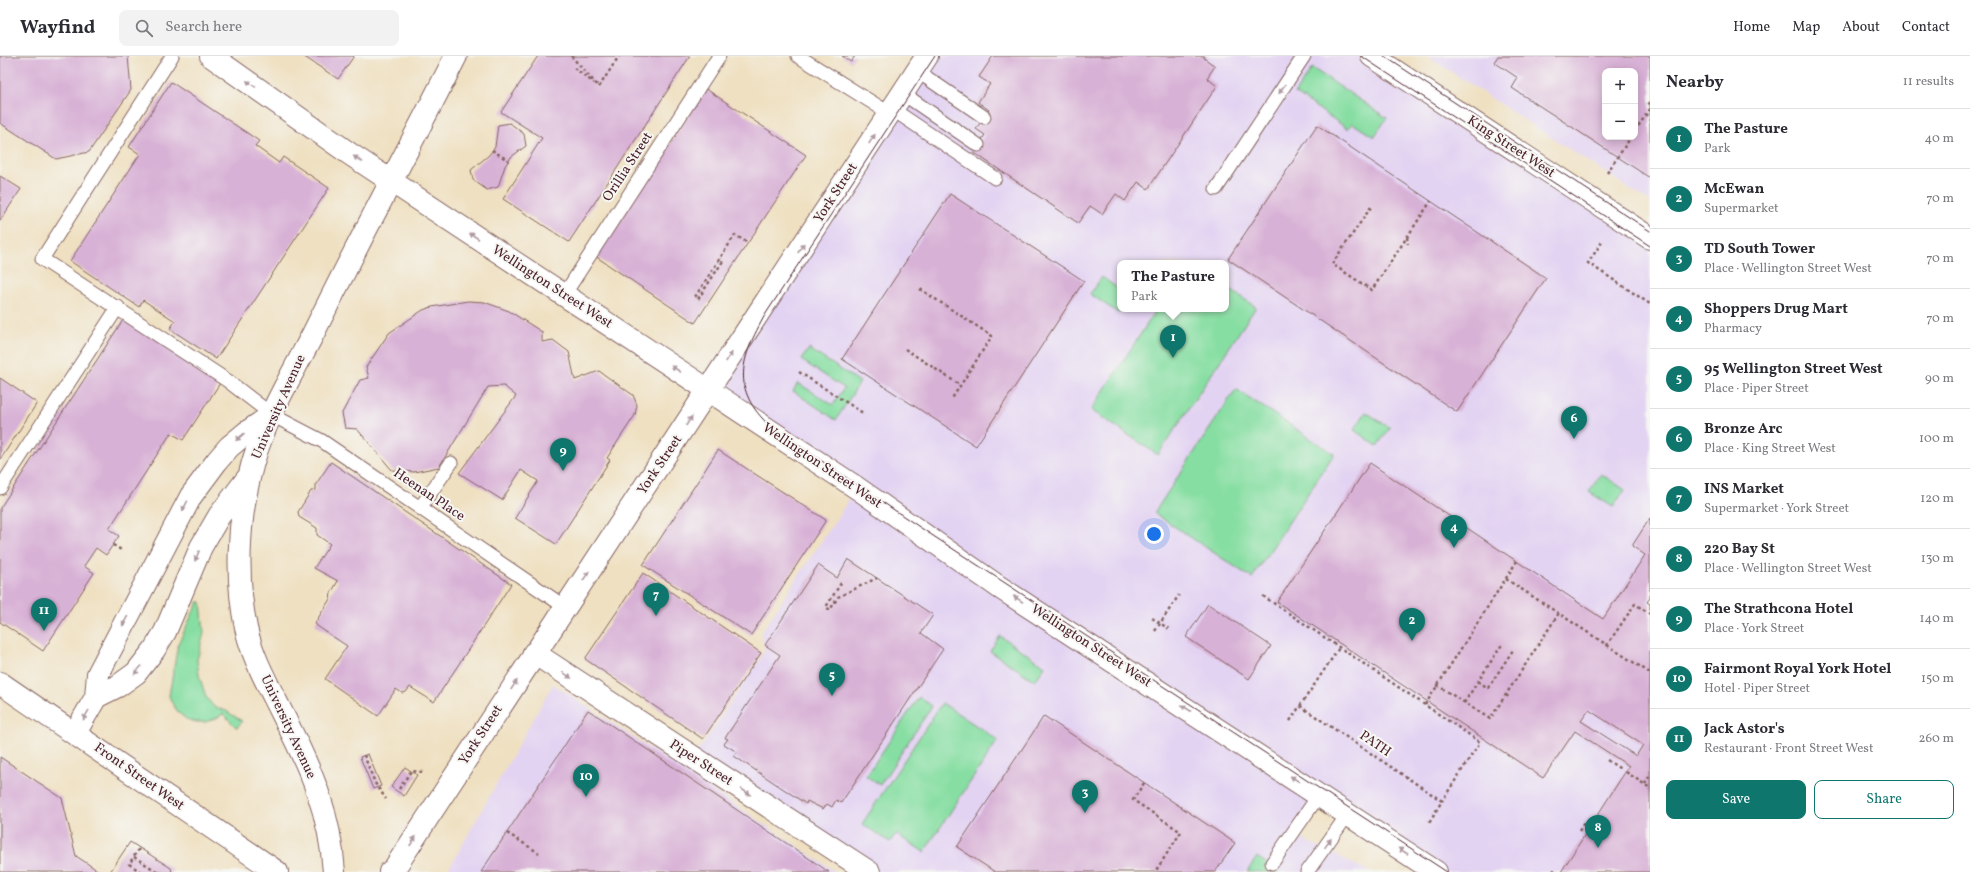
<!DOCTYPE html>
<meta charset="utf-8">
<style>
:root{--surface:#fff;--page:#f2f2f3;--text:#2b2b33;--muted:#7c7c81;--line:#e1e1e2;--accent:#0f766e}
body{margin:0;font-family:Vollkorn,serif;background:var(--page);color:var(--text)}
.controls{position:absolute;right:12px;top:12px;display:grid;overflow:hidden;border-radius:8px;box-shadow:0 2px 10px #0003}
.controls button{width:36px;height:36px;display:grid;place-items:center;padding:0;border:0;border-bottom:1px solid var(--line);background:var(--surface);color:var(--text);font:20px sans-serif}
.you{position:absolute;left:1154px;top:478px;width:14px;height:14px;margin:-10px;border:3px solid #fff;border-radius:50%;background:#1a73e8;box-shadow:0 0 0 6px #1a73e833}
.badge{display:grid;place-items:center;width:26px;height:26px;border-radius:50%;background:var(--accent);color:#fff;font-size:13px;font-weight:700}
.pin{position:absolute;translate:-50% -33px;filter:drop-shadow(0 1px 2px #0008)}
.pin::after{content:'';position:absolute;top:21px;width:14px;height:12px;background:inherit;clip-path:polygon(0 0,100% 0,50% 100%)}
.popup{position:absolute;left:1117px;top:204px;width:112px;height:52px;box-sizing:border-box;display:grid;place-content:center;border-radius:8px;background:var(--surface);filter:drop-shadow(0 1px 3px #0005);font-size:13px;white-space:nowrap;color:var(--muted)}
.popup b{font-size:15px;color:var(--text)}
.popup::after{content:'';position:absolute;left:50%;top:100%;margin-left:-8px;border:8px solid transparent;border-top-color:var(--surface)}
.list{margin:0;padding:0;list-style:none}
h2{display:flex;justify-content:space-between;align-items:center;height:52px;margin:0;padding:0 16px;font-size:17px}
h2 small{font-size:13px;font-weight:400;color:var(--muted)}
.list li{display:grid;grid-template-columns:26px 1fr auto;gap:12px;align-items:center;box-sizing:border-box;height:60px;padding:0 16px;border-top:1px solid var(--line)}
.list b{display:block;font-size:15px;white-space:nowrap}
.list p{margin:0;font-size:13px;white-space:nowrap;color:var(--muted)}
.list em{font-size:13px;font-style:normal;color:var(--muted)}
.actions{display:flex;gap:8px;padding:12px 16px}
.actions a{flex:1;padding:9px 0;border:1px solid var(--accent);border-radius:8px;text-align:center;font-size:14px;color:var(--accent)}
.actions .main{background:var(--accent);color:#fff}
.icon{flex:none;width:22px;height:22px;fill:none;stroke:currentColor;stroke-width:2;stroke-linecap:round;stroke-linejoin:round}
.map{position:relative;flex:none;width:1650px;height:816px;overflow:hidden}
header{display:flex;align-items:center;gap:24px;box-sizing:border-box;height:56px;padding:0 20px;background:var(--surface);border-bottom:1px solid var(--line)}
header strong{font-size:19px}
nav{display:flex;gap:22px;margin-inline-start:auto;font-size:14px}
.search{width:280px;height:36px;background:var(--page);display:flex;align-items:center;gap:10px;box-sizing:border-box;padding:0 14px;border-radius:8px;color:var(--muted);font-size:15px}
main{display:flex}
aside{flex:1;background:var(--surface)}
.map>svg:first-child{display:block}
.built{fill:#e3d3f2;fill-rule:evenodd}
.green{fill:#86dea2;stroke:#687e66}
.building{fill:#d8b1d6;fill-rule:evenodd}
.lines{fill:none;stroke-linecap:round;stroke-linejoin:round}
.lane-casing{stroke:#846360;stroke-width:15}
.street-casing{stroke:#846360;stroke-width:24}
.secondary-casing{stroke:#846360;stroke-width:24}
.primary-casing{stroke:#846360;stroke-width:24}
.path{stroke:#846360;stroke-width:2.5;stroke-dasharray:3 3;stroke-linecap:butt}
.lane{stroke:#fff;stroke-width:13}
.street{stroke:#fff;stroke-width:22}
.secondary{stroke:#fff;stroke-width:22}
.primary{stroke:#fff;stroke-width:22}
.tram{stroke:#4a1f2b;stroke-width:1}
.oneway{fill:#ae9aa0}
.labels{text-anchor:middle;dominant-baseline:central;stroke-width:4;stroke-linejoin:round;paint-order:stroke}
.street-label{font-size:14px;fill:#4a1f2b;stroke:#f6f6f2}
</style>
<header>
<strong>Wayfind</strong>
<div class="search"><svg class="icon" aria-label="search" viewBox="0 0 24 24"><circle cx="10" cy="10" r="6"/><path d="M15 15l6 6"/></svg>Search here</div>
<nav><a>Home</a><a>Map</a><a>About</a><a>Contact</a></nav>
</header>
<main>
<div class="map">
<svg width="1650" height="816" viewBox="0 0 1650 816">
<rect width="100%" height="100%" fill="#f6f6f2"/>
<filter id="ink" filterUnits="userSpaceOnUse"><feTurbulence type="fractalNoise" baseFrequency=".025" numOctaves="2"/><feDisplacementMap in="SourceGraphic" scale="8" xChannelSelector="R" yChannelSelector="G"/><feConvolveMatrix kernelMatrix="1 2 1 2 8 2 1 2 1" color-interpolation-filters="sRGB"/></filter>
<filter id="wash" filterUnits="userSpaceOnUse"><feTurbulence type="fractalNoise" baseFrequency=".012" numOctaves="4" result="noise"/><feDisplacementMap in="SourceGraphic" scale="16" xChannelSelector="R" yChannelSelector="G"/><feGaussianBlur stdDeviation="0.9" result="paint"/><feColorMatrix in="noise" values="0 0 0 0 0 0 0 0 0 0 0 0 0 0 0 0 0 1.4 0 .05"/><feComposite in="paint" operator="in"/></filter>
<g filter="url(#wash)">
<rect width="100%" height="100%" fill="#efe0c1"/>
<path class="built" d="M927 0H1372L1650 182V816H1436L1319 739 1292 778 1370 816H869L692 701 703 688 765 595 761 577 856 433 709 334ZM1120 207H1226V253H1120Z
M1427 0H1650V146ZM1605 15H1635V81H1605Z
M553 628 836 816H447Z"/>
<path class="green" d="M1312 12 1387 62 1374 81 1352 67 1348 73 1295 37Z
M1102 221 1120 234V253H1121L1118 257 1090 238Z
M1226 231 1256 251 1158 399 1091 354 1157 253H1226Z
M809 293 860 326 836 364 793 335 798 327 833 349 844 332 801 304Z
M1236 333 1334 398 1252 522 1154 457Z
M1366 356 1390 372 1377 390 1354 374Z
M1601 418 1625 434 1613 451 1589 436Z
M198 546H201L204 577 197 604 199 619 206 641 214 651 226 655 242 665 237 672 223 658 215 663 205 666H196L186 663 179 657 173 649 169 640 178 588Z
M1000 580 1045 610 1035 625 990 595Z
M919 641 932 650 880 729 866 720Z
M942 647 998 684 924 796 896 778 890 786 862 768Z
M1257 801 1279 816H1247Z"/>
<g id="blocks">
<path class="building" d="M0 0H128L131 34 89 96 56 103 0 67Z
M303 0H354L338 23Z
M538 0H690L569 186 503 143 542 82 501 56Z
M842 0H855L851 6Z
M993 0H1205L1204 2 1215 10 1207 22 1217 30 1148 133 1138 126 1125 145 1116 138 1102 158 1090 150 1078 167 973 96 985 79 976 73 989 54 978 46 990 28 979 21Z
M1498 0H1650V122L1512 32 1518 22 1494 6ZM1605 15H1635V81H1605Z
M171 26 259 85 255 90 279 107 283 101 329 132 216 303 170 273 175 265 143 244 139 251 70 205 140 98 129 91Z
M706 33 806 99 695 267 595 200Z
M510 67 524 78 526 90 511 101 505 110 498 131 487 134 473 124 471 114 489 99 495 91 498 69Z
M1317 69 1546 222 1457 356 1228 203Z
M0 120 21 133 0 165Z
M950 138 1084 225 976 390 842 303Z
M468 245 484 246 509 255 542 276V286L553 284 569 296 575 324 599 315 633 339 637 349 635 359 607 402 610 404 556 488 515 462 538 425 521 414 502 444 459 417 516 340 504 330 488 331 439 411 414 416 392 414 357 373 345 372 342 357 360 324 369 322 366 311 389 277 423 254 432 251Z
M125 261 222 324 183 384 171 377 109 473 119 480 106 499 96 492 84 510 94 517 43 595 0 566V452Z
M0 322 37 347 0 404Z
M718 394 826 464 751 579 643 509Z
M331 406 511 528 434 646 410 631 406 636 402 637 396 633 378 660 325 623 347 590 317 570 315 567 330 543 331 537 338 525 314 512 330 488 317 479V472L299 461 298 456 311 435 316 434V428Z
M1370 407 1603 563 1645 499 1632 490 1650 462V542L1647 546 1650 548V816H1561L1629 710 1575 675 1543 722 1277 546ZM1589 654 1643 689 1636 700 1581 665Z
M848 503 933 559 921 577 943 593 841 747 836 744 832 751 827 748 823 753 807 745 806 748 734 700 737 696 724 688 728 683 725 682 780 599 765 589 818 509 837 522Z
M643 517 761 597 703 683 585 603Z
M1208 548 1271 590 1249 623 1186 581Z
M588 654 596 659 829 816H481Z
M1044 660 1235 787 1215 816H995L957 791Z
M368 698 381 730 373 733 360 701Z
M0 701 62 742 76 800 100 816H0Z
M405 711 417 719 404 740 391 731Z
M130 786 171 812 172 816H110Z"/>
</g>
</g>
<g filter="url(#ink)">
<use href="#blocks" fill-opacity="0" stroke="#846360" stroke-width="1"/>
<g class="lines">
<g class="lane-casing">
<path id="lane" d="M172 0 42 203 228 325 272 359 322 385 565 551
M798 0 889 57
M917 15 984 61
M902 37 978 89
M892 53 995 122
M1216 133 1304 0
M564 239 719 0
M0 432 118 251
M420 452 451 407
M1272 807 1319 739
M1307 816 1348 758"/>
</g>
<g class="street-casing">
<path id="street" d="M534 597 869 816"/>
</g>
<g class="secondary-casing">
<path id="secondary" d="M1372 0 1650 182
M390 816 394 813 927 0"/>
</g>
<g class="primary-casing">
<path id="primary" d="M211 0 350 98 857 432 999 531 1436 816
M0 627 277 816
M96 641 118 630 136 617 154 594 165 576 201 491 219 460 247 423
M75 677 96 641 98 618 191 440 217 405 229 391 247 376 272 359
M334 816C330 756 311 714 284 661 270 632 253 604 246 572 236 524 238 469 249 422 260 370 290 323 314 276 360 183 409 92 456 0"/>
</g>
<path class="path" d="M571 0 599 31
M574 12 594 27
M599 31 619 0
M1648 47 1650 48
M1635 75 1650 53
M492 94 509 105
M1607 117 1631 81
M1371 151 1332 208 1372 234 1431 145
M1407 181 1408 188
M1602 186 1588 207 1650 248
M920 233 992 280 951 344
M695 241 735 179 748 187
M698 243 723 205 720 203
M905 293 960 329
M799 316 863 357
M113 489 123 495
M1506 523 1607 589 1635 548 1650 558
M841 527 826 551 830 554 838 541 877 522
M1263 540 1480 686 1442 745
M1152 562 1169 573
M1155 575 1179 539
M1607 589 1650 617
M1478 625 1488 632 1513 594
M1437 629 1490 663 1559 557
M1506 639 1510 642
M1464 647 1503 587
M1425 649 1517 505
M1300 650 1339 592
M1290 665 1300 650 1442 745 1428 768
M364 699 375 727 386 743
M1607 704 1622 714
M1626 716 1650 732
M1144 727 1133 744 1181 776 1155 816
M1645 728 1650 719
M399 733 411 715 424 716
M1579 775 1584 767
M507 777 539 797
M139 793 129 808 141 816
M134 801 158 816
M1553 816 1556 811"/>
<use href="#lane" class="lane"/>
<use href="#street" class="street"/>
<use href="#secondary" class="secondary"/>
<use href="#primary" class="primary"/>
<path class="tram" d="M935 0 765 259C741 302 730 333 770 370L918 470 1447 816
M1361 0 1650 190
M1384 0 1650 175"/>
</g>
<defs><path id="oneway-solid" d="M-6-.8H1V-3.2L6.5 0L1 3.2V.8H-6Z"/></defs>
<g class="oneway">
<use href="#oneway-solid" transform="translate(251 28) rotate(-145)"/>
<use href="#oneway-solid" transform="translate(1282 33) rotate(123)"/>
<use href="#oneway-solid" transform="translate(872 83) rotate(-57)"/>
<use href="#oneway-solid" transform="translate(358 103) rotate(-147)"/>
<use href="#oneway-solid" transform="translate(474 180) rotate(-147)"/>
<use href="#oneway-solid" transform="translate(801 192) rotate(-57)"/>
<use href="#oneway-solid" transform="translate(729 301) rotate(-57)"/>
<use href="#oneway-solid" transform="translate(676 313) rotate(-147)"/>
<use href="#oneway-solid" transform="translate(689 365) rotate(-57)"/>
<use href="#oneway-solid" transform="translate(240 381) rotate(139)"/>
<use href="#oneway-solid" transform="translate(185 450) rotate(117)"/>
<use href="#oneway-solid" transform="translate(197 500) rotate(113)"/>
<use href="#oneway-solid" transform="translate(586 520) rotate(-56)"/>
<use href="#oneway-solid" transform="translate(1018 543) rotate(-147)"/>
<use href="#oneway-solid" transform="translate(125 565) rotate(118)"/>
<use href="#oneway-solid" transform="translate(138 614) rotate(132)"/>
<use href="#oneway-solid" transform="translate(567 619) rotate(34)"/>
<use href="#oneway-solid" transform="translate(514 629) rotate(-57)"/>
<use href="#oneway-solid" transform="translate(1186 652) rotate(-147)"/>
<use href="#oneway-solid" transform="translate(86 659) rotate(120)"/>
<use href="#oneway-solid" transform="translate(1295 723) rotate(-147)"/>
<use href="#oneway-solid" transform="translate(746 736) rotate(33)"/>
<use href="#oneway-solid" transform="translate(413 785) rotate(-57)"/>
<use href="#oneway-solid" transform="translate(1328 787) rotate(-55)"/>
<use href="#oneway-solid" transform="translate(1403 795) rotate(-147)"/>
</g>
</g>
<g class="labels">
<g class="street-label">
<text transform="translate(1511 91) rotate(33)">King Street West</text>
<text transform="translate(628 111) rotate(-57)">Orillia Street</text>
<text transform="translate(836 137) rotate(-57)">York Street</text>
<text transform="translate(552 231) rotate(33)">Wellington Street West</text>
<text transform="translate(279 351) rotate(-66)">University Avenue</text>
<text transform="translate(660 409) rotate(-56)">York Street</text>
<text transform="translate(822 410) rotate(34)">Wellington Street West</text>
<text transform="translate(429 439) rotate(34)">Heenan Place</text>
<text transform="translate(1091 590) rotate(33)">Wellington Street West</text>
<text transform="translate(288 671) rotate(65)">University Avenue</text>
<text transform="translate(481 679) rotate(-57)">York Street</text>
<text transform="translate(1375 688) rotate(34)">PATH</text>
<text transform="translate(701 707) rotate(33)">Piper Street</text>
<text transform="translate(139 721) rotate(35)">Front Street West</text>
</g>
</g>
</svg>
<div class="controls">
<button>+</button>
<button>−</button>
</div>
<div class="you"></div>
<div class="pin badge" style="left:1173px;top:302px">1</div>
<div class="popup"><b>The Pasture</b>Park</div>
<div class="pin badge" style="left:1412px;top:585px">2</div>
<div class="pin badge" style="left:1085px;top:757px">3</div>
<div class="pin badge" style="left:1454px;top:492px">4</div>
<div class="pin badge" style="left:832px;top:640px">5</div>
<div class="pin badge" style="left:1574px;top:383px">6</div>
<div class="pin badge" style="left:656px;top:560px">7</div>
<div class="pin badge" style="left:1598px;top:792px">8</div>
<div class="pin badge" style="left:563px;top:415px">9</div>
<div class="pin badge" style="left:586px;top:741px">10</div>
<div class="pin badge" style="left:44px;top:575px">11</div>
</div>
<aside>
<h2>Nearby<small>11 results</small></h2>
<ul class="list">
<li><span class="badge">1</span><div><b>The Pasture</b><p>Park</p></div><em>40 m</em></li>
<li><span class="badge">2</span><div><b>McEwan</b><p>Supermarket</p></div><em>70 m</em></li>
<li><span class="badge">3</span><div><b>TD South Tower</b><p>Place · Wellington Street West</p></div><em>70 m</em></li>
<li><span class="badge">4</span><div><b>Shoppers Drug Mart</b><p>Pharmacy</p></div><em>70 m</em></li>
<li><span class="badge">5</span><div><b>95 Wellington Street West</b><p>Place · Piper Street</p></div><em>90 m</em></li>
<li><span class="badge">6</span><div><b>Bronze Arc</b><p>Place · King Street West</p></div><em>100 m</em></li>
<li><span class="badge">7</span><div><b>INS Market</b><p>Supermarket · York Street</p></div><em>120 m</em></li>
<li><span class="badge">8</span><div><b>220 Bay St</b><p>Place · Wellington Street West</p></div><em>130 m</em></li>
<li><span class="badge">9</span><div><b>The Strathcona Hotel</b><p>Place · York Street</p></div><em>140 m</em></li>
<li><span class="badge">10</span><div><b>Fairmont Royal York Hotel</b><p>Hotel · Piper Street</p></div><em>150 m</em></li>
<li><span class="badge">11</span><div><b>Jack Astor's</b><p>Restaurant · Front Street West</p></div><em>260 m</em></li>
</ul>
<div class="actions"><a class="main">Save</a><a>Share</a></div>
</aside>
</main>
